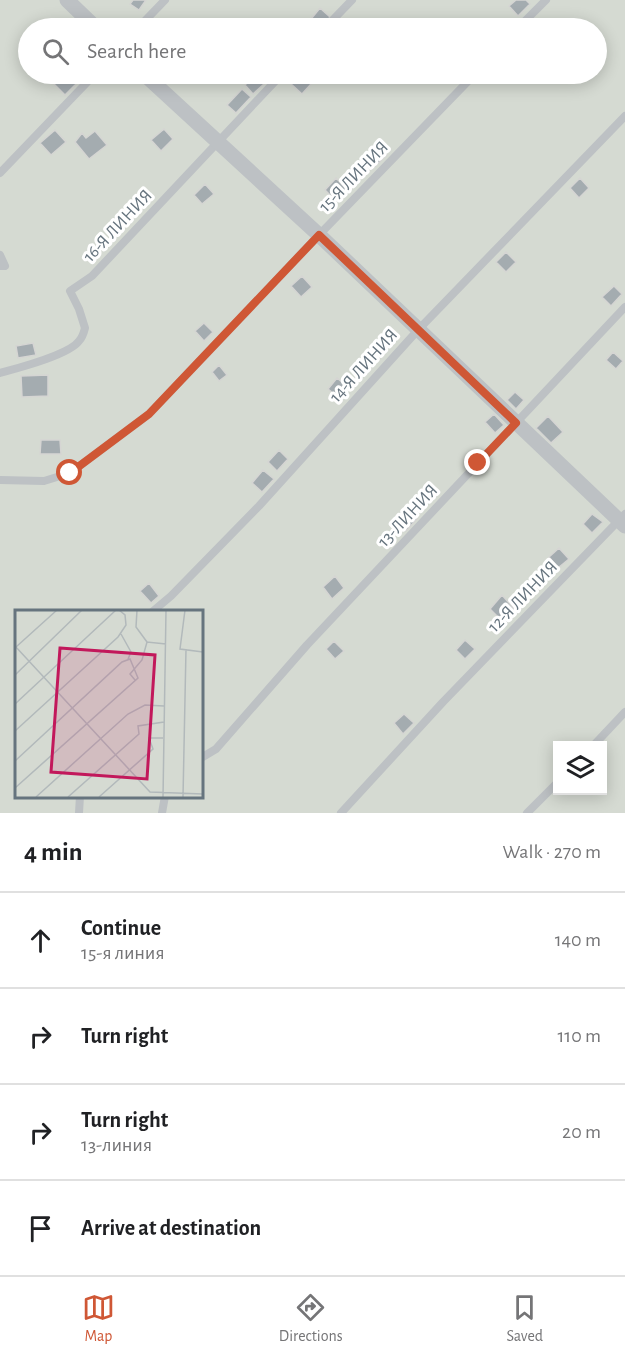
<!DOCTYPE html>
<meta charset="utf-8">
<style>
:root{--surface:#fff;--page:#f6f6f6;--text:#202124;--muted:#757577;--line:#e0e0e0;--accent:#cf5735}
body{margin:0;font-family:"Alegreya Sans",sans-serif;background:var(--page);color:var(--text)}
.controls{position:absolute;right:18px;bottom:18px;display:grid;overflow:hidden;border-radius:0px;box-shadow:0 3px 15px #0003}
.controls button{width:54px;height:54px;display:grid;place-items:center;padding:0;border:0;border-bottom:2px solid var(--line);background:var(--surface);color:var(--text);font:30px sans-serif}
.stop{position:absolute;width:18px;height:18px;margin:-14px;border:4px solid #cf5735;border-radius:50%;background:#fff}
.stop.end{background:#cf5735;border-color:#fff;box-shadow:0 2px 6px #0008}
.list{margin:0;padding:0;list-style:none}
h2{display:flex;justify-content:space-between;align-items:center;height:78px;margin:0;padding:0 24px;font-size:26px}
h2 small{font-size:20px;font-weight:400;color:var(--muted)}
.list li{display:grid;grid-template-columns:39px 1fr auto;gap:18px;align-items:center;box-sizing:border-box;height:96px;padding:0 24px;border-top:2px solid var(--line)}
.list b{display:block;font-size:22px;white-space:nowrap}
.list p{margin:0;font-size:20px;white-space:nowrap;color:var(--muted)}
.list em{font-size:20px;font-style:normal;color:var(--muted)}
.icon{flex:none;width:33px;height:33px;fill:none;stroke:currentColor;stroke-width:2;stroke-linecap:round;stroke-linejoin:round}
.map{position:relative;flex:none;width:625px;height:813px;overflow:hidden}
.search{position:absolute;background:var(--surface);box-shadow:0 3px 15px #0003;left:18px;right:18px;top:18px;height:66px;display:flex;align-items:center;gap:15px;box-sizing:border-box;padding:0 21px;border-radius:33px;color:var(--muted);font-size:22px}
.sheet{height:462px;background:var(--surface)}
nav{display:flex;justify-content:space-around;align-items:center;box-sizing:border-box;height:84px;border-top:2px solid var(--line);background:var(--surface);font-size:16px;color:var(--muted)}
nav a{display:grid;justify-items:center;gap:3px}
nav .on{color:var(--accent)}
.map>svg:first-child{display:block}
.green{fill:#d5dad2;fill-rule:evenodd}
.building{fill:#a4acb0;stroke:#d5d5d3;stroke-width:1.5}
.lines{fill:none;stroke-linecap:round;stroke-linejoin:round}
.service{stroke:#bdc1c4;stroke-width:8}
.minor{stroke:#bdc1c4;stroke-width:15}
.route{stroke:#cf5735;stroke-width:8}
.labels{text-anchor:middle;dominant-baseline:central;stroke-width:6;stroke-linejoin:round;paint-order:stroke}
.street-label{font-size:18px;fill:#66747e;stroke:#fff}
.inset-road{fill:none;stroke:#b2b9bb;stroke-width:1.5}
.view{fill:#c2185b;fill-opacity:0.15;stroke:#c2185b;stroke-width:3}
.inset-edge{fill:none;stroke:#66747e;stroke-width:3}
</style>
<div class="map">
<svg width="625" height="813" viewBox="0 0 625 813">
<rect width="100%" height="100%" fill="#f4f4f0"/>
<path class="green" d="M0 0H625V813H0ZM28 28H596V74H28ZM16 612H201V796H16ZM558 746H602V790H558Z"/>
<path class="building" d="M133 0H146L139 10 130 4Z
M516 0H526L530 4 518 16 509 6Z
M320 8 330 17 321 28 311 19Z
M57 74H65L76 84 65 95 50 80Z
M256 74 264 84 253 94 245 85Z
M298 74 311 84 302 94 290 83Z
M242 89 251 97 236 113 227 105Z
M164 129 173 139 161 151 151 140Z
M55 130 66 142 51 155 40 143Z
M95 131 107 145 89 159 75 142 82 133 86 138Z
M377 146 387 155 372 169 363 158Z
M336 178 347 189 336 201 325 190Z
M580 178 589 188 579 198 570 188Z
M205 184 214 194 202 204 194 195Z
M506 252 516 262 506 272 496 262Z
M302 276 312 287 301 297 291 286Z
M614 286 622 294 611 306 602 297Z
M204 323 213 332 204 341 195 331Z
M33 343 36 355 18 358 16 346Z
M613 352 623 361 616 369 606 360Z
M219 365 227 375 219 381 212 372Z
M48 375V396L22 397 21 376Z
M337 378 349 388 340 399 328 389Z
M515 392 524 400 516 409 507 400Z
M494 414 504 425 495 433 485 422Z
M548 416 563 432 551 443 536 428Z
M41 440H60L61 454H40Z
M279 450 288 459 277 471 268 462Z
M263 470 274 479 262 492 252 483Z
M406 508 417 519 406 531 394 520Z
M592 514 603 522 592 533 583 524Z
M559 548 569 559 558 568 549 557Z
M335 576 344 588 332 599 323 587Z
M149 583 159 596 151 603 140 591Z
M502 595 517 612 505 624 490 609Z
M465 640 475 649 465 659 456 650Z
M334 641 344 651 335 659 326 649Z
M404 714 414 723 403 734 394 723Z"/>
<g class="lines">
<path class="service" d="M138 28 165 0
M325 28 352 0
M518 28 546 0
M0 173 95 74
M0 255 5 266H0
M0 373C18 368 69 355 79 341 82 338 84 332 85 328L79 309 70 291 92 276 282 74
M0 480 44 481 70 473 149 414 319 235 475 74
M152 612 171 596 259 506 418 330 625 116
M593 746 625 712
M201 758 216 749 307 645 625 307
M79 813 80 796
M162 813 165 796
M341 813 443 702 625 514
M527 813 558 782"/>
<path class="minor" d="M67 0 96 28
M144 74 319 235 625 526"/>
</g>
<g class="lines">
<path class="route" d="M70 473 149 414 319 235 516 423 478 463"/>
</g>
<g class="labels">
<g class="street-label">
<text transform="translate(354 177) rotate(-46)">15-Я ЛИНИЯ</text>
<text transform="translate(118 226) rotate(-47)">16-Я ЛИНИЯ</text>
<text transform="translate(364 366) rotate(-48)">14-Я ЛИНИЯ</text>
<text transform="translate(408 516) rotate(-47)">13-ЛИНИЯ</text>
<text transform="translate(523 597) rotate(-46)">12-Я ЛИНИЯ</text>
</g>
</g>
<g transform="translate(15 610)">
<rect width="188" height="188" fill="#f4f4f0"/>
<path d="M0 0H187V187H0Z" fill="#d5dad2"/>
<path class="inset-road" d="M122 0 121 17 132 32M170 0 165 39 188 42M106 24 116 42 113 49M0 36 135 182 188 184M1 37 42 0M0 65 67 0M120 70 115 64 127 50 132 32 151 34M0 94 101 0M0 121 103 27 111 15 110 5 104 0M0 151 107 52 115 49 123 68 0 178M21 187 113 104 130 95 149 96M53 187 124 124 123 116 149 112M84 187 138 139 134 128H148M148 187 151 0M168 187 171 39"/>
<path class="view" d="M45 38 140 45 132 169 36 162Z"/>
<rect width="188" height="188" class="inset-edge"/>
</g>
</svg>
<div class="controls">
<button><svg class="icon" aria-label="layers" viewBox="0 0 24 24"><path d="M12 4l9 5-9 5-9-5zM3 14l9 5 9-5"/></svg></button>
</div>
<div class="stop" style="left:70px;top:473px"></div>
<div class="stop end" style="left:478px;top:463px"></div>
<div class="search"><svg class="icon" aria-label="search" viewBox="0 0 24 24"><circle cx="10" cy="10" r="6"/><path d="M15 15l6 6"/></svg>Search here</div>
</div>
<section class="sheet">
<h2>4 min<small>Walk · 270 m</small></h2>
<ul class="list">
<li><svg class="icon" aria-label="ahead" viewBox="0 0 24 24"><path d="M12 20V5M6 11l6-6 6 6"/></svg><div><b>Continue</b><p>15-я линия</p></div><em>140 m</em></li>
<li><svg class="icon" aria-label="right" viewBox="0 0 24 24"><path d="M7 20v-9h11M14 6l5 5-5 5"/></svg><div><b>Turn right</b></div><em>110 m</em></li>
<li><svg class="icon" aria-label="right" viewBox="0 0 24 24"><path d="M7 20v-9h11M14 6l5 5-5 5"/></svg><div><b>Turn right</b><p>13-линия</p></div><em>20 m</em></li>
<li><svg class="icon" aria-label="arrive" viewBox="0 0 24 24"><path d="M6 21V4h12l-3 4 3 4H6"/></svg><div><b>Arrive at destination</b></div></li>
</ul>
</section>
<nav>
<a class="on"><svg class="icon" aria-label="map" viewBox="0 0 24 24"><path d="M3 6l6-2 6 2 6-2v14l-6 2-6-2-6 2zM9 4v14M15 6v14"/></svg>Map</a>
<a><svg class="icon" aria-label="directions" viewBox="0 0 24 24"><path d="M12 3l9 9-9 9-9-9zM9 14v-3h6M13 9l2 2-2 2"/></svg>Directions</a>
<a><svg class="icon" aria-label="saved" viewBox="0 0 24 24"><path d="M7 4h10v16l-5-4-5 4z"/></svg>Saved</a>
</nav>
